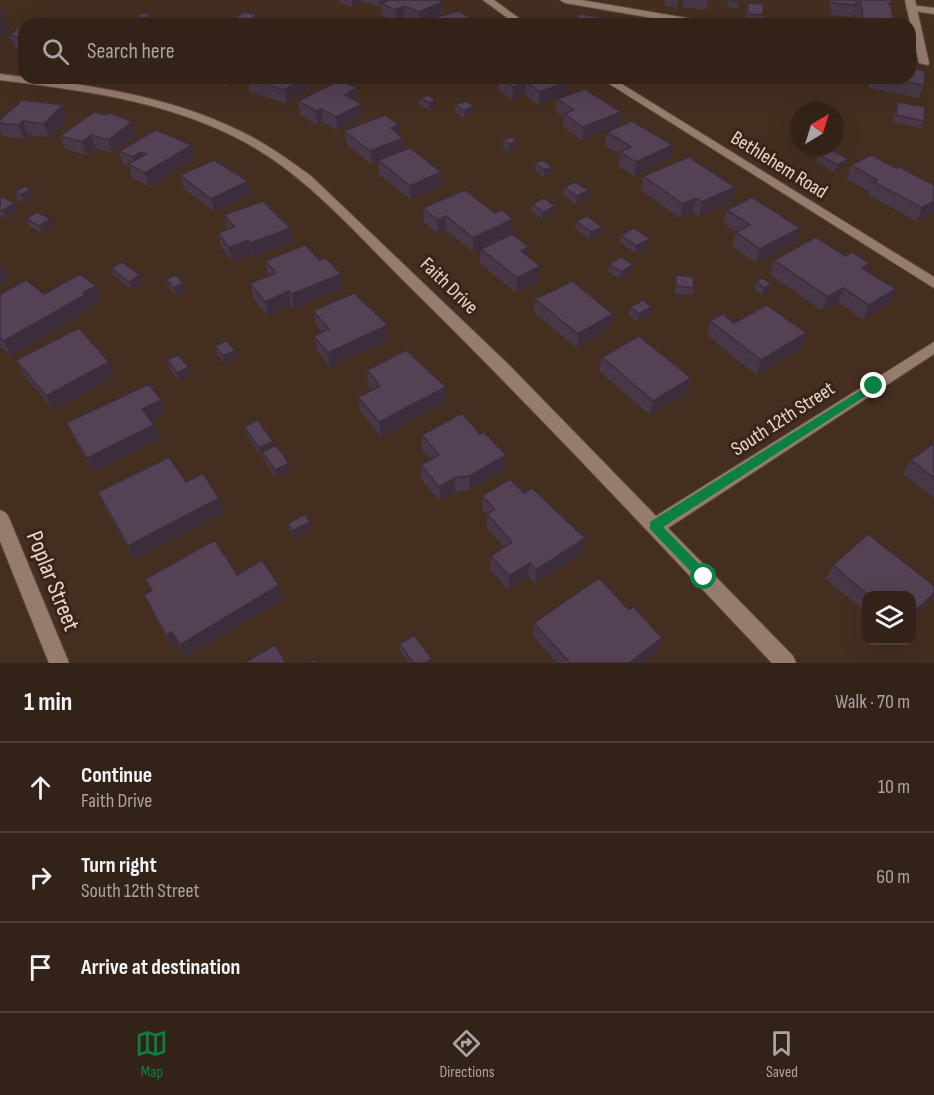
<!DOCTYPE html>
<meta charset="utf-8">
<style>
:root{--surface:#332218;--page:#3b2a21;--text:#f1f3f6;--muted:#a9a4a2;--line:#4e3f37;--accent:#0b8043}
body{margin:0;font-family:"Sofia Sans Condensed",sans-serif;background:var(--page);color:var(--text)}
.controls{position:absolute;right:18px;bottom:18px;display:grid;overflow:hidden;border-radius:12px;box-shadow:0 6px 24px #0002}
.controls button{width:54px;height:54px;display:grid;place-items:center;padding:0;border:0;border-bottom:2px solid var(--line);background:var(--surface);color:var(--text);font:30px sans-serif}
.compass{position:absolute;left:790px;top:102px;width:54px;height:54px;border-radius:50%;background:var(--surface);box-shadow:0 6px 24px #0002;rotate:38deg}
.stop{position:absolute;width:18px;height:18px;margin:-14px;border:4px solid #0b8043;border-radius:50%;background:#fff}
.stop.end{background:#0b8043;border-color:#fff;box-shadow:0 2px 6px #0008}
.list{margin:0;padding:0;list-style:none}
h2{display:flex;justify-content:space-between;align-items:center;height:78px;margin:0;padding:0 24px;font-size:26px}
h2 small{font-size:20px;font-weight:400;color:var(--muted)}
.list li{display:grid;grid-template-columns:39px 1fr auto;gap:18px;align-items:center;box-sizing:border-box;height:90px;padding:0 24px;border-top:2px solid var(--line)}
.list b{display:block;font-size:22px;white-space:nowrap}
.list p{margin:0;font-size:20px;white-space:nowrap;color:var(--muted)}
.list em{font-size:20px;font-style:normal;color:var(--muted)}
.icon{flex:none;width:33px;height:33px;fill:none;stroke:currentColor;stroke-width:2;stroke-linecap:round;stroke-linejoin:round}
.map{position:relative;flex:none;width:934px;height:663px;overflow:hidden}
.search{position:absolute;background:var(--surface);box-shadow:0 6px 24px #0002;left:18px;right:18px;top:18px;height:66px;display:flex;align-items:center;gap:15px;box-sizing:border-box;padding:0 21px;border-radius:18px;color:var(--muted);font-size:22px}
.sheet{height:348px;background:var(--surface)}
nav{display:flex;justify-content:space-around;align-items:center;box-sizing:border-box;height:84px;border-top:2px solid var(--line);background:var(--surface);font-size:16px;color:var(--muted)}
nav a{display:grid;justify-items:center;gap:3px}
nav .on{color:var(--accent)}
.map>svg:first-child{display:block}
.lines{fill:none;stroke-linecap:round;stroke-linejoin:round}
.lane-casing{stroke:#5f4c40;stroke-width:2}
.street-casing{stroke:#5f4c40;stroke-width:2}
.lane{fill:#967c6d;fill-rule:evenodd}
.street{fill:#967c6d;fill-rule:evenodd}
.wall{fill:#483847}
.shaded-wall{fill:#3b2e3a}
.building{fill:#544153;stroke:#3b2e3a;stroke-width:1.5}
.route{fill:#0b8043}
.labels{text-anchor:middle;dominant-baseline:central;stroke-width:6;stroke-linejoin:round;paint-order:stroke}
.street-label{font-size:20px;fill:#e6d7cf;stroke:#3a2417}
.near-street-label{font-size:24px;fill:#e6d7cf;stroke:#3a2417}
</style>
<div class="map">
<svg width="934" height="663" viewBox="0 0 934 663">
<rect width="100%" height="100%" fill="#442e20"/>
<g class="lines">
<g class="lane-casing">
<path id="lane" d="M911 5 934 8V14L908 10 906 8Z"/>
</g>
<g class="street-casing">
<path id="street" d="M483 0H494L527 24H516Z
M560 0H581L704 21 709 24H687L565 3Z
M905 0H915L929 63 928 65 919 63Z
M0 74C80 84 167 94 242 132 267 144 289 160 311 176L508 364 656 516 934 342V354L668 528 793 656 796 663H772C653 537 535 410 411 288 356 234 303 170 233 136 160 100 80 90 0 80Z
M600 78H612L934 277V288Z
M0 510 6 513 9 518 69 663H49L0 541Z"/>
</g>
<use href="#lane" class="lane"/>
<use href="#street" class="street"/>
</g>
<path class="wall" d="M340 0H439L443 2V14L437 17 478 24H418L405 18 396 22 382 15 381 6 380 7 361 1 352 7 340 3Z
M666 0H678L677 8 665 6Z
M683 0H708L706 10 682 7Z
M728 0H739L738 8 727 7Z
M831 0H891L892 4 891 7 894 22 893 24H859L857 15H853V17L831 15 830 3Z
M748 3 763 15 762 22 747 20 746 9Z
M142 13 151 21 148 24H139L137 17Z
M257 14 258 21 255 24H237L236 18Z
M40 18 68 21V24H24V49L15 48 10 35 27 21 36 22Z
M209 78H241L228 86 209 80Z
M248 78H306L308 90 286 103 250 92Z
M499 78H564L568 94 539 105 525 95 512 100 498 90Z
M771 78H798L796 83Z
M871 78H910L924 85 919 98 869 88Z
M357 88 358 102 362 104 363 117 337 130 322 122 317 125 300 115 298 101Z
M420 98 436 100V107L429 110 420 105Z
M557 99 621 112 619 125 582 140 563 127 564 117 556 112Z
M898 102 924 121 921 128 893 122 896 109Z
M63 105 68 118 49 137 28 135 24 139 2 136 0 131V120Z
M455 105 474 113 464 118 455 112Z
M132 122 136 135 112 153 96 149 86 155 65 149 60 136Z
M399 125V135L404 150 441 186 410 199 379 174 378 162 372 165 346 144 344 131Z
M607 132 673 145 671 158 634 176 618 166 620 154 605 146Z
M503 140 517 141 516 149 508 152 503 147Z
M192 145 195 159 149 187 132 178 129 167 123 164 119 151Z
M819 155 845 166 834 172 817 162Z
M535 163 551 174 544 178 535 170Z
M851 165 896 168 934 185V212L917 222 869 195 870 192 847 179Z
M180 175 251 194 215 212 184 189Z
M643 176 732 201 699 216 693 212 680 218 641 190Z
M564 187 588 198 576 204 563 195Z
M31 189 34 196 24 202 18 200 15 192Z
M0 196 18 210 5 219 0 216Z
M532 204 555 206V213L542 219 531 211Z
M423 208 495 213 513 233 473 252 446 230 438 234 424 222Z
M727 210 796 242 756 263 732 246 736 232 723 223Z
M224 215 290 228 293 242 253 257 251 254 232 262 221 247 218 233 227 229Z
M26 219H51L54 226 42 233 29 226Z
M576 221 602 227 601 234 590 240 575 228Z
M621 235 648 246 635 253 620 242Z
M481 249 528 257 539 280 516 293 480 263Z
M320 260 341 274 342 288 294 309 291 305 268 316 253 298 250 283 268 276 265 261Z
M774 260 867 271 890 304 863 320 838 302 822 311 770 274Z
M609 264 633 265 632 272 619 279 608 271Z
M111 268 140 275 143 283 131 289 114 276Z
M676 275 694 288 692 295 675 294V282Z
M166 279 183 283 186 291 175 295 168 286Z
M756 281 769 292 762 295 754 288Z
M96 286 101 300 90 306V309L11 356 0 346V294H44Z
M535 299 610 328 577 348 534 313Z
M630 307 651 314 638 322 629 315Z
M313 311 389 340 330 367 317 350 314 336 322 332 316 325Z
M710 321 734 323 806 333 801 348 756 375 707 335Z
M215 346 235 351 237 358 225 364 217 354Z
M602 357 691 378 687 392 650 415 599 371Z
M16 360 115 376 53 410 23 374Z
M167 360 189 367 191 375 179 381 169 368Z
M367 370 446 401 381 437 360 411 358 397 372 390 368 385Z
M161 400 166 414 151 421 154 425 159 439 93 472 73 437 66 423Z
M244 427 273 442 274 446 291 470 276 478 264 460 262 455 261 456 246 434Z
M422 435 505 469 470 490 455 492 440 501 421 479V465L431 459 422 450Z
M934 443V498L903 474 911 460Z
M186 482 224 512 134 560 104 506 98 492Z
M524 493 583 552 535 584 528 576 508 590 490 569 491 556 504 547 487 528V515L482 510V496Z
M288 523 311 529 294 538 289 530Z
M833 565 934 593V595L929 602 912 619V596H867V613L826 579Z
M237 575 283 599 185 658 178 645 172 648 150 609 144 595 151 591 145 579Z
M534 623 658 651 643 663H557L533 636Z
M400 644 432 663H409L400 651Z"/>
<path class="shaded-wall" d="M352 0H361V1L352 7Z
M379 0H391L381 3V6L380 7Z
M443 2V14L423 23 421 21V24H419V12Z
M404 6 405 18 396 22 395 10Z
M1 7 4 14 1 16 2 20 5 18 9 30 0 38V8Z
M150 14 151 21 147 24 145 18Z
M257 14 258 21 255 24H251L250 21Z
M226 78H241L228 86Z
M304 78H306L308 90 286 103 284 90Z
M417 78H426L417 81Z
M569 81 568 94 539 105 540 92Z
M526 82 525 95 512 100 513 87Z
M357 88 358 102 345 95Z
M436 100V107L429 110V103Z
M362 104 363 117 337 130 336 117Z
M63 105 68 118 49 137 44 124Z
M474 106V113L464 118V111Z
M321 109 322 122 317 125 316 111Z
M621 112 619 125 582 140 583 127Z
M23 121 28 135 24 139 18 125Z
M132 122 136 135 112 153 108 140Z
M399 125 400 138 391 128Z
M91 135 96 149 86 155 82 142Z
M403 138 404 151 378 160V162L372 165 370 151Z
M517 141 516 149 508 152 509 144Z
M192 145 195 159 149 187 145 173Z
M673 145 671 158 634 176 636 162Z
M141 152 145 166 135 168 132 157Z
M848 159 845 166 834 172 837 165Z
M552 167 551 174 544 178V170Z
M441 172V186L410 199V186Z
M248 181 251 194 215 212 211 199Z
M735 187 732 201 699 216 702 202Z
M31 189 34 196 24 202 21 195Z
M589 190 588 198 576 204 577 196Z
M696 198 693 212 680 218 683 204Z
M934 201V212L917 222 922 208Z
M15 203 18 210 5 219 2 211Z
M555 206V213L542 219 543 212Z
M446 216V230L438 234V220Z
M51 219 54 226 42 233 39 226Z
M513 219V233L473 252V238Z
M602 227 601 234 590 240 591 232Z
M290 228 293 242 253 257 250 243Z
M800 228 796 242 756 263 760 249Z
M650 239 648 246 635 253 636 246Z
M249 240 251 254 232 262 229 248Z
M529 247 528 261 521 251Z
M870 263 865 277 862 268Z
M3 265 9 279 0 284V266Z
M633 265 632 272 619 279 621 272Z
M540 266 539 280 516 293 517 278Z
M341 274 342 288 294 309 292 294Z
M140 275 143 283 131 289 129 282Z
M183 283 186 291 175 295 173 288Z
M771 284 769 292 762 295 764 288Z
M96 286 101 300 90 306V309L11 356 4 341Z
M843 288 838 302 822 311 828 297Z
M896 289 890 304 863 320 869 305Z
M289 291 291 305 268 316 265 302Z
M652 307 651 314 638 322 639 314Z
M613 314 610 328 577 348 578 334Z
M388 325 389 340 330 367 328 353Z
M806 333 801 348 756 375 761 360Z
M235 351 237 358 225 364 223 356Z
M109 362 115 376 53 410 46 396Z
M189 367 191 375 179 381 177 373Z
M691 378 687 392 650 415 653 401Z
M446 387V401L381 437 379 422Z
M161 400 166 414 148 423 142 409Z
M154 425 159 439 93 472 87 458Z
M273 442 275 449 262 452V455L261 456 259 448Z
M506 455 505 469 470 490V476Z
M289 463 291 470 276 478 275 470Z
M455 478V492L440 501 439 487Z
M219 498 224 512 134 560 128 546Z
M310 522 311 529 294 538 292 531Z
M585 538 583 552 535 584 536 570Z
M530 563 528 576 508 590 509 576Z
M279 585 283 599 185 658 180 645Z
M934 593V595L929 602 912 619V614Z
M172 632 178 645 172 648 166 635Z
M662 638 658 651 643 663H629Z
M432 659V663H425Z"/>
<path class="building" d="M389 0H439L443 2 419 12 404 6 395 10 381 3Z
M728 0H739V2Z
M834 0H891L892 4 887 3 891 6 894 22 863 19 861 3 856 2V5L834 3Z
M748 3 763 4V15L748 14Z
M459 11 478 24H425L421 21Z
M243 12 257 14 250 21 236 18Z
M142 13 150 14 145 18 137 17Z
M580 14 610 19 607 24H572Z
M40 18 68 21 64 24H24V38L10 35 27 21 36 22Z
M638 18 668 24H634Z
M300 19 307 21 303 24 295 23Z
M103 22 120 24H101Z
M910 68 925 71 924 85 888 78H910Z
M248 78H304L284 90Z
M500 78H564L569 81 540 92 526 82 513 87Z
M341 80 357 88 345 95 362 104 336 117 321 109 316 111 298 101Z
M585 89 621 112 583 127 564 114 574 110 557 99Z
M428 95 436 100 429 103 420 98Z
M22 100 63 105 44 124 23 121 18 125 0 123V120Z
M466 101 474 106 464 111 455 105Z
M898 102 925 107 924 121 896 115Z
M94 112 106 115 110 113 132 122 108 140 91 135 82 142 60 136Z
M385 115 399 125 391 128 403 138 370 151 344 131Z
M632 121 673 145 636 162 620 152 631 147 607 132Z
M156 130 192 145 145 173 128 164 146 154 141 152 132 157 119 151Z
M511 137 517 141 509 144 503 140Z
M410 148 441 172 410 186 378 160Z
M830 149 848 159 837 165 819 155Z
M871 155 896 168 900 167 934 185V201L922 208 874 182 877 180 851 165Z
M689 157 735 187 702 202 696 198 683 204 643 176Z
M214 160 248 181 211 199 180 175Z
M543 160 552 167 544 170 535 163Z
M575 182 589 190 577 196 564 187Z
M25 186 31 189 21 195 15 192Z
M465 190 495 213 502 210 513 219 473 238 446 216 438 220 423 208Z
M0 196 15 203 2 211 0 210Z
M752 197 800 228 760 249 736 232 750 225 727 210Z
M544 198 555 206 543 212 532 204Z
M263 201 290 228 250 243 249 240 229 248 218 233 234 227 224 215Z
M37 212 51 219 39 226 26 219Z
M587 216 602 227 591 232 576 221Z
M634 228 650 239 636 246 621 235Z
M512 234 529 247 521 251 540 266 517 278 481 249Z
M816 237 845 256 852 252 870 263 862 268 896 289 869 305 843 288 828 297 774 260Z
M305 245 320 260 325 257 341 274 292 294 289 291 265 302 250 283 276 273 265 261Z
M621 257 633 265 621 272 609 264Z
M122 262 140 275 129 282 111 268Z
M80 274 96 286 83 293 85 295 4 341 0 338V294L26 280 44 294Z
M176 275 183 283 173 288 166 279Z
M676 275 693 277 694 288 676 286Z
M763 278 771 284 764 288 756 281Z
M572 281 613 314 578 334 535 299Z
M354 293 388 325 328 353 314 336 329 329 313 311Z
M643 300 652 307 639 314 630 307Z
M767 305 806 333 761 360 710 321 723 314 734 323Z
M79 328 109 362 46 396 16 360Z
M639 336 691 378 653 401 602 357Z
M227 340 235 351 223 356 215 346Z
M406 350 446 387 379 422 358 397 380 386 367 370Z
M178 355 189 367 177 373 167 360Z
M149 384 161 400 142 409 154 425 87 458 66 423Z
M462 413 480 434 484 432 506 455 470 476 455 478 439 487 421 465 439 455 422 435Z
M258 420 273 442 259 448 244 427Z
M934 443V478L911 460Z
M276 445 289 463 275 470 262 452Z
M169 457 186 482 203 473 219 498 128 546 98 492Z
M510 479 524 493 532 488 585 538 536 570 530 563 509 576 491 556 512 542 487 514 495 509 482 496Z
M305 514 310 522 292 531 288 523Z
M868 534 934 586V593L912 614V596H869L833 565Z
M215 540 237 575 262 560 279 585 180 645 172 632 166 635 144 595 152 590 145 579Z
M599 578 629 610 633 606 662 638 629 663H570L534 623Z
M414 635 432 659 425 663H413L400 644Z
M275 645 286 663H244Z
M314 659 316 663H307Z"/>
<path class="route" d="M874 382 878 383V388L663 527 708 573 710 577 708 581H700L650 529V522Z"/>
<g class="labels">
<g class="street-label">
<text transform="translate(779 165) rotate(32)">Bethlehem Road</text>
<text transform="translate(449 286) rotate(44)">Faith Drive</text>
<text transform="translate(783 419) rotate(-33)">South 12th Street</text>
</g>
<g class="near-street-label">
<text transform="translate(53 581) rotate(68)">Poplar Street</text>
</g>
</g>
</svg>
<div class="controls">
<button><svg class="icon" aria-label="layers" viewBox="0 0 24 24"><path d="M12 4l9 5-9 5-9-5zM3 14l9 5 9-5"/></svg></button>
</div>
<svg class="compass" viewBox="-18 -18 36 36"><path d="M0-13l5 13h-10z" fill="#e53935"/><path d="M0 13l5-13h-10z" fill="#a9a4a2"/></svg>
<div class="stop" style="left:704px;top:577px"></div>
<div class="stop end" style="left:874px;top:386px"></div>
<div class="search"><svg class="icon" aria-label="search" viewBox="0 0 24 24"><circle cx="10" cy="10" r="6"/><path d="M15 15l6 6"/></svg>Search here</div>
</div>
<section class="sheet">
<h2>1 min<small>Walk · 70 m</small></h2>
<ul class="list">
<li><svg class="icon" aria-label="ahead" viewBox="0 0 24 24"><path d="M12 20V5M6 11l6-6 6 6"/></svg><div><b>Continue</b><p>Faith Drive</p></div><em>10 m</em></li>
<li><svg class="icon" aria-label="right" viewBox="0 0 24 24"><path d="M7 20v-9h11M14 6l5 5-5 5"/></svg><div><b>Turn right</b><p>South 12th Street</p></div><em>60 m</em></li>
<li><svg class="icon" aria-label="arrive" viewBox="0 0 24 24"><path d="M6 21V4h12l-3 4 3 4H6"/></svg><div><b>Arrive at destination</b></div></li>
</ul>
</section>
<nav>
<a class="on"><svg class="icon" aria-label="map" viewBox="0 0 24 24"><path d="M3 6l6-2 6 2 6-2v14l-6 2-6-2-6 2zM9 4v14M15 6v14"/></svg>Map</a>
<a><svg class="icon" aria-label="directions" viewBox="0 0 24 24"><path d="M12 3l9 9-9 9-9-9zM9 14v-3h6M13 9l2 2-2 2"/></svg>Directions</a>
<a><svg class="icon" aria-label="saved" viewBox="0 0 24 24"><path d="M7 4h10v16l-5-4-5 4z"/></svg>Saved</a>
</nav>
